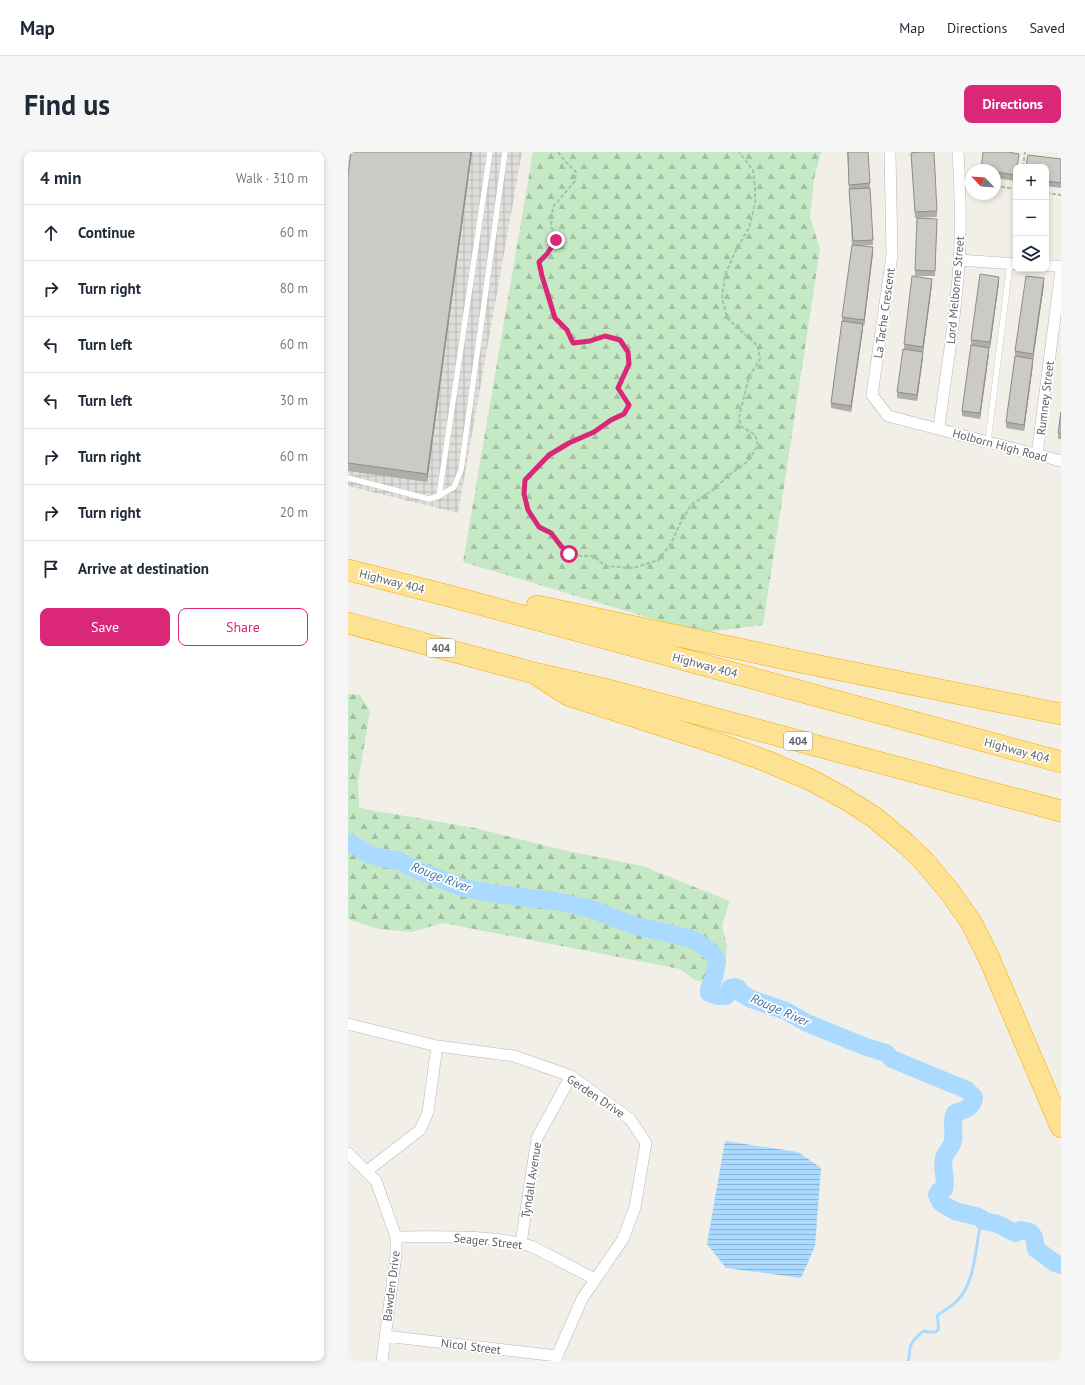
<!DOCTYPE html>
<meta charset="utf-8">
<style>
:root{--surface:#fff;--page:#f6f6f7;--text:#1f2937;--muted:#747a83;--line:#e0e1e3;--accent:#db2777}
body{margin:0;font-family:"PT Sans",sans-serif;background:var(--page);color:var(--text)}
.controls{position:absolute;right:12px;top:12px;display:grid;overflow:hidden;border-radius:8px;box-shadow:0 2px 6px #0003}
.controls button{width:36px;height:36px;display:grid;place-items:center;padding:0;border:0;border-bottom:1px solid var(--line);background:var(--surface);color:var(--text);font:20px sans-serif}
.compass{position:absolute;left:617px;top:12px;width:36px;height:36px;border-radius:50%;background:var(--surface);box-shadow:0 2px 6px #0003;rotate:295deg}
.stop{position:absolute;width:12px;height:12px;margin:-9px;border:3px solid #db2777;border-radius:50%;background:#fff}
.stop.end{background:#db2777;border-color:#fff;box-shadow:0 1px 4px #0008}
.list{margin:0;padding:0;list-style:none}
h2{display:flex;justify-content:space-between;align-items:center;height:52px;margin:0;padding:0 16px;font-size:17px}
h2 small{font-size:13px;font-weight:400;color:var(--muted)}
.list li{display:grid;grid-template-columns:26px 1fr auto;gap:12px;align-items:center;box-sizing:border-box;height:56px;padding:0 16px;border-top:1px solid var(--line)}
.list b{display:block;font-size:15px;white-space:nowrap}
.list em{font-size:13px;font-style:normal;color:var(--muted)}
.actions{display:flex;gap:8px;padding:12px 16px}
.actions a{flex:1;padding:9px 0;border:1px solid var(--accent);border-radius:8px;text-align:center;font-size:14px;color:var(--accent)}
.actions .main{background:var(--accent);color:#fff}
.icon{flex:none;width:22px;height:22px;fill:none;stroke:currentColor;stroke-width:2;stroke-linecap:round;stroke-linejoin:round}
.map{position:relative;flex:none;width:713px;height:1209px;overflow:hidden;border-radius:8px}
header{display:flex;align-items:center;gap:24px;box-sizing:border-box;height:56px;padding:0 20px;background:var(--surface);border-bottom:1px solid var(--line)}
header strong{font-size:19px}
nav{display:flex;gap:22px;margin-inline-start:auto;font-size:14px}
.intro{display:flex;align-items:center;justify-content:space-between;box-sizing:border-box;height:96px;padding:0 24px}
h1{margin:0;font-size:28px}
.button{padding:10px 18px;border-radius:8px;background:var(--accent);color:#fff;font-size:14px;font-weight:700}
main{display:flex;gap:24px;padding:0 24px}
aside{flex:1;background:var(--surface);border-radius:8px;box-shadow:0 2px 6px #0003}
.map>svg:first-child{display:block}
.industrial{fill:url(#industrial-grid)}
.forest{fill:url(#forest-firs)}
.water{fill:url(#water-rules)}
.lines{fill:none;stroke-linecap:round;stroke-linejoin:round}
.stream{stroke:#aadaff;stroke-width:3}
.river{stroke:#aadaff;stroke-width:18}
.lane-casing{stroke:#b5b8bc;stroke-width:6}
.street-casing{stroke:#b5b8bc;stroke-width:12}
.highway-casing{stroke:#f9ab00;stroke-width:22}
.path{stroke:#9cc7a9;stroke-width:2;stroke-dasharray:4 2;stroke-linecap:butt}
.lane{stroke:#fff;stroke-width:5.5}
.street{stroke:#fff;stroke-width:11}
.highway{stroke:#fde293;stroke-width:21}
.wall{fill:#afaea9}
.shaded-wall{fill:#8f8d8a}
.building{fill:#cccac5;stroke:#8f8d8a}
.route{stroke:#db2777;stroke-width:5}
.labels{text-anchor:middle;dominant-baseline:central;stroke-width:3.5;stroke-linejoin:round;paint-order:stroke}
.shield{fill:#fff;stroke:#8f9295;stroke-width:1}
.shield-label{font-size:11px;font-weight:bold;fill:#5f6368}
.street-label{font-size:12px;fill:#5f6368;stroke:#fff}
.water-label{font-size:13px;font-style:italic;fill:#4174aa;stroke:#fff}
</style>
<header>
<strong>Map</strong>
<nav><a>Map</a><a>Directions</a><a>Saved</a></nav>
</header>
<div class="intro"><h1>Find us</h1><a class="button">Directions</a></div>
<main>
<aside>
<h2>4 min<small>Walk · 310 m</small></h2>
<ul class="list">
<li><svg class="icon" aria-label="ahead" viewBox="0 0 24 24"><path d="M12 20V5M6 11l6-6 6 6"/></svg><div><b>Continue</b></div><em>60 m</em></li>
<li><svg class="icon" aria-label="right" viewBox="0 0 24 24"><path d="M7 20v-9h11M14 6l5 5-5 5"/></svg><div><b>Turn right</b></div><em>80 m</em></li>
<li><svg class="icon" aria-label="left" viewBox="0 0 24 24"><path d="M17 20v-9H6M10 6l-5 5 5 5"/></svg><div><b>Turn left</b></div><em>60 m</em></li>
<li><svg class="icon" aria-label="left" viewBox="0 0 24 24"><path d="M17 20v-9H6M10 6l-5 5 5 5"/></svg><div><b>Turn left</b></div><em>30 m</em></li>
<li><svg class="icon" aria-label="right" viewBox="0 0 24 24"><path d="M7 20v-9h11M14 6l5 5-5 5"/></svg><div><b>Turn right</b></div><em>60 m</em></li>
<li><svg class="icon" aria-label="right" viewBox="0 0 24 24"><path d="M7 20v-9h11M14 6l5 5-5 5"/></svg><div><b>Turn right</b></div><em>20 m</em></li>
<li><svg class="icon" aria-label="arrive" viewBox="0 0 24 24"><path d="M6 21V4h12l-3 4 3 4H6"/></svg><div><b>Arrive at destination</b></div></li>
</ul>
<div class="actions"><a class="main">Save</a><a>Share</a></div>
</aside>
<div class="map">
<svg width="713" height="1209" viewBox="0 0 713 1209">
<defs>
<pattern id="industrial-grid" width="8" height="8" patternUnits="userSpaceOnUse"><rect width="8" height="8" fill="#e0deda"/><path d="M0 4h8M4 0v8" fill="none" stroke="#b9b8b5"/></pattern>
<pattern id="forest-firs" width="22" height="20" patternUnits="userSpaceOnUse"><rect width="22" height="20" fill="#c5e8c5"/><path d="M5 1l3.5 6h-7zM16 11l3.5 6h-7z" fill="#a3c0a4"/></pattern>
<pattern id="water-rules" width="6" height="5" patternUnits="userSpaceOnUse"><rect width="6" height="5" fill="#aadaff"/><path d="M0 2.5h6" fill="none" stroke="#8eb4d2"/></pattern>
</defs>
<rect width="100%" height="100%" fill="#f1efe8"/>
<path class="industrial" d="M0 0H174L110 361 0 334Z"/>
<path class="forest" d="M185 0H473L466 27 462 65 472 97 415 473 352 481 115 410Z
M0 542 12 543 22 559 10 629 11 656 127 676 215 698 294 714 382 749 374 773 379 794 373 834 347 828 332 817 95 771 63 780 31 777 0 767Z"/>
<path class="water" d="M377 989 450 1000 473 1016 467 1094 453 1126 378 1116 359 1092Z"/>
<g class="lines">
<path class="stream" d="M560 1209C563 1203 560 1199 563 1193 565 1188 571 1182 576 1179 592 1183 592 1178 589 1164 595 1159 603 1155 609 1149 627 1131 627 1098 632 1075L636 1069"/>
<path class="river" d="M0 690 23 703 33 706 51 709 67 717 115 736 148 742 208 749 240 756 288 774 341 786 351 791 359 797 366 803 369 810 366 825 361 837V841L370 844H378L382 836 387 835 390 836 393 841 403 847 438 859 459 871 518 895 538 901 544 907 619 938 626 945C625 956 617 958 607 961 602 971 608 982 604 992 602 997 597 1001 596 1006 593 1017 599 1027 596 1037L591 1039 589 1043 593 1051 607 1059 631 1065 636 1069 650 1072 667 1081 673 1078 682 1080 686 1085 688 1097 707 1111 713 1113"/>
<g class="lane-casing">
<path id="lane" d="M640 289 662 111
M0 326 81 347 91 344 142 0
M91 344 106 335 113 318 157 0"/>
</g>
<g class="street-casing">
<path id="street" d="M542 0 544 103 524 243 540 264 713 309
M611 108 668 112
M698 114H713
M591 276C596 233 604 190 608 146 614 98 613 49 610 0
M689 303 713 118
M0 872 89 894 166 904 223 924 282 967 298 991 287 1055 275 1087 234 1147 209 1204V1209
M0 1001 28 1029 48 1085V1103L34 1209
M19 1019 72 978 80 960 89 894
M48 1085C92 1085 139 1082 183 1094L247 1127
M173 1091 189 986 223 924
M37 1184 209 1204"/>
</g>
<g class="highway-casing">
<path id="highway" d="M0 418 109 446 713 610
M189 454 452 510 713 562
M0 471 186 521 256 537 713 659
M186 521 220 543 374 593 418 609 463 628 496 646 526 665 557 691 575 708 601 739 623 770 641 806 713 975"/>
</g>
<path class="path" d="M210 0 215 7 228 20 227 29 205 55 203 74 208 88 199 102 191 110 194 124 207 165 219 178 225 191 242 189 257 184 272 188 280 199 281 212 270 236 281 253 276 263 263 267 247 280 221 291 201 303 177 328 176 342 180 358 191 375 203 381 213 394 221 402 233 404H245L258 414 285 416 311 408 323 391 334 368 343 353 366 337 381 323 400 309 410 293 407 283 393 274 391 265 401 225 412 207 410 194 379 166 374 145 377 123 388 98 401 76 407 52V36L405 18 391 0
M675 15 677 0
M647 34 668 37
M698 41 713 43"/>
<use href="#lane" class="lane"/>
<use href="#street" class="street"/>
<use href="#highway" class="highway"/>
</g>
<path class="wall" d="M124 0 79 330 0 319V23Z
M499 0H520L525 88V93L511 94 525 101 516 174 515 173 503 260 483 256V251L504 93Z
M563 1 589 59V65L567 66Z
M671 7 668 15V29L647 26V18Z
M713 7V36L698 34V15Z
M589 67 587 124H567V118Z
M651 130 642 196H641V201L632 267 614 264V259L623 193V188Z
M584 132 575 201V205L569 249 549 246V240L556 197V192Z
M696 132 685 208V207V212L676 279 658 276V270L667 204V199Z
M713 260V287H710V281Z"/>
<path class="shaded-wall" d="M123 0H124L79 330V322Z
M525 95V101L516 174V168Z
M651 125V130L642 196V190Z
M696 126V132L685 208V202Z
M584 127V132L575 201V195Z
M515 172V177L503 260V254Z
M641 196V201L632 267V261Z
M575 200V205L569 249V243Z
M685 207V212L676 279V273Z"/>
<path class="building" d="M3 0H123L79 322 0 311V23Z
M500 0H520L522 31 501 33Z
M572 0H586L589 59 567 60 563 1Z
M635 0H660L671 2 669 15H668V23L647 20V18H633Z
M680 3 713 7V31L698 29V15H678Z
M522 36 525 88 505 89 501 37Z
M569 66 589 67 587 119 567 118Z
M504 93 525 95 516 168 494 165Z
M632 122 651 125 642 190 623 188Z
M564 124 584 127 575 195 556 192Z
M678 124 696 126 685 202 667 199Z
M494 169 515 172 503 254 483 251Z
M623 193 641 196 632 261 614 259Z
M555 197 575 200 569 243 549 240Z
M667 204 685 207 676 273 658 270Z
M713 260V282L710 281Z"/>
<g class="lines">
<path class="route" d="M208 88 199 102 191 110 194 124 207 166 219 178 225 191 242 189 257 184 272 188 280 200 281 212 270 236 281 253 276 262 263 268 246 280 221 291 201 303 177 328 176 342 180 358 191 375 203 381 213 394 221 402"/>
</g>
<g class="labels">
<g class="shield">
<rect x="79" y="487" width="28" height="18" rx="3"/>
<rect x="436" y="580" width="28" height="18" rx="3"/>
</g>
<g class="shield-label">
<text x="93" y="496">404</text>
<text x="450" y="589">404</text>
</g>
<g class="street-label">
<text transform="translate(607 138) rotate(-85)">Lord Melborne Street</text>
<text transform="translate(536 161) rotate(-82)">La Tache Crescent</text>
<text transform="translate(697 246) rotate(-83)">Rumney Street</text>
<text transform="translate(652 293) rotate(15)">Holborn High Road</text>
<text transform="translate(44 429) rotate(14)">Highway 404</text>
<text transform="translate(357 513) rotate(15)">Highway 404</text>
<text transform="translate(669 598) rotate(15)">Highway 404</text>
<text transform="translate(248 944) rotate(34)">Gerden Drive</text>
<text transform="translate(183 1028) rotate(-81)">Tyndall Avenue</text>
<text transform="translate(140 1089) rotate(6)">Seager Street</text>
<text transform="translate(43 1134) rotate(-83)">Bawden Drive</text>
<text transform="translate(123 1194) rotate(7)">Nicol Street</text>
</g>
<g class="water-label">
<text transform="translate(93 725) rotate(21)">Rouge River</text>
<text transform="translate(432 858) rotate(24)">Rouge River</text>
</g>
</g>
</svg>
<div class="controls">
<button>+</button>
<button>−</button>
<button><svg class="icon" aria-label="layers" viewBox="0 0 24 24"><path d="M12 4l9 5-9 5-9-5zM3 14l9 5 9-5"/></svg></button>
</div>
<svg class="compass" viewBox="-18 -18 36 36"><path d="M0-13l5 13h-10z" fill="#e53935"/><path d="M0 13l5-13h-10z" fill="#747a83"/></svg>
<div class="stop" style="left:221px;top:402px"></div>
<div class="stop end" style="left:208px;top:88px"></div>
</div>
</main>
